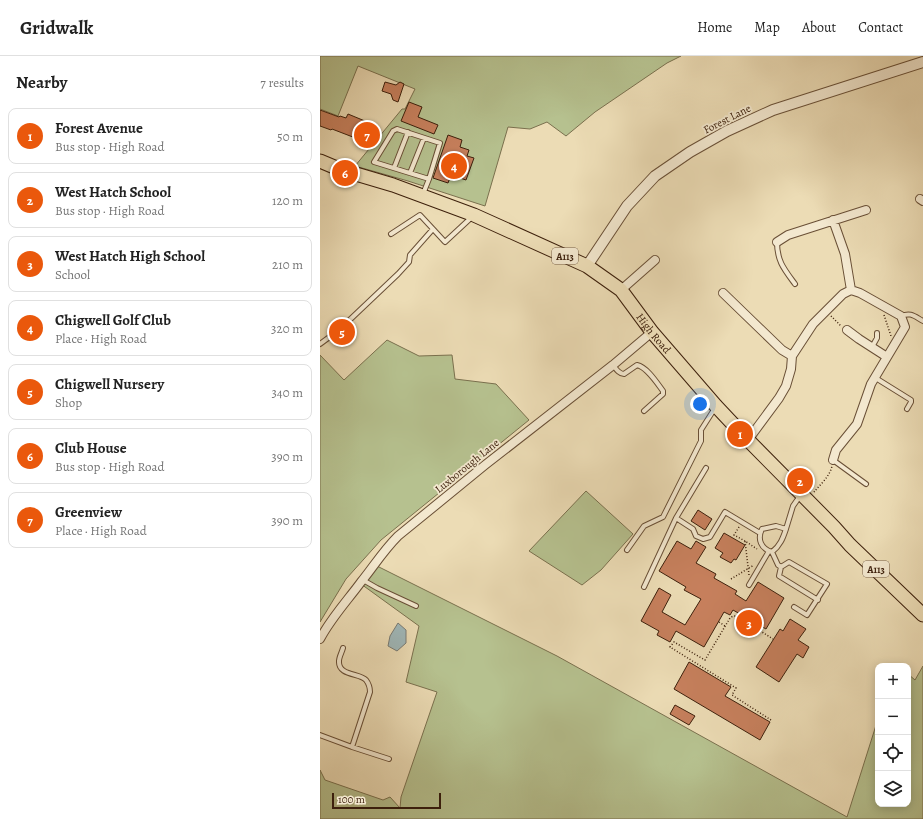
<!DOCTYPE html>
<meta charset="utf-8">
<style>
:root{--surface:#fff;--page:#f6f6f6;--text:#222;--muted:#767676;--line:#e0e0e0;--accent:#ea580c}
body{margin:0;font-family:Alegreya,serif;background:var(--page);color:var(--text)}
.controls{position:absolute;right:12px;bottom:12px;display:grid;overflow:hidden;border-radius:8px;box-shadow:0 2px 10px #0003}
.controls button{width:36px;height:36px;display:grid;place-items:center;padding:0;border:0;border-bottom:1px solid var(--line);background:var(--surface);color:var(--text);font:20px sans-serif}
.scale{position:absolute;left:12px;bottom:10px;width:109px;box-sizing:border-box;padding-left:4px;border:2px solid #3d200c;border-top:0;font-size:11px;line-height:14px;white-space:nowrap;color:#3d200c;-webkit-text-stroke:3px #f3e8cf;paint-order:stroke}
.you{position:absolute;left:380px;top:348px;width:14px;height:14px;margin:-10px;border:3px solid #fff;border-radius:50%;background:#1a73e8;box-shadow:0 0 0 6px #1a73e833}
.badge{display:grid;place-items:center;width:26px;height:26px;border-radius:50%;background:var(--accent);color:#fff;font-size:13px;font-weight:700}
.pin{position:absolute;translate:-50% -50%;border:2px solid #fff;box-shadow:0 1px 4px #0006}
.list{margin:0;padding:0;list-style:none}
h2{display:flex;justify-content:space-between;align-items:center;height:52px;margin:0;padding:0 16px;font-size:17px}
h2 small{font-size:13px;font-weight:400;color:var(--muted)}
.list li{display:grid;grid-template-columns:26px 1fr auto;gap:12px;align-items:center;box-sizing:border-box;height:56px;margin:0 8px 8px;padding:0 8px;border:1px solid var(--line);border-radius:8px}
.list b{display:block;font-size:15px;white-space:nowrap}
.list p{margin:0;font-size:13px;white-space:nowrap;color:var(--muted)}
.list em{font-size:13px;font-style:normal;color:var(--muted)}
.icon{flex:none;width:22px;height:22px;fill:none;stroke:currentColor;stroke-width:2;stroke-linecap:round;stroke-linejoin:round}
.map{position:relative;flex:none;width:603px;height:763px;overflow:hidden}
header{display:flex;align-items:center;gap:24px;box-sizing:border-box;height:56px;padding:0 20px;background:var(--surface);border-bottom:1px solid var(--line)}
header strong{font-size:19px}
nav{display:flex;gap:22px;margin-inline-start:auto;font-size:14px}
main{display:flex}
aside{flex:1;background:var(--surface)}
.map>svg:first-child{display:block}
.green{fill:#b6c18f;stroke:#7a704e}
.water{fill:#9fb8ba;stroke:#787b74}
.building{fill:#c7805d;stroke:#3d200c}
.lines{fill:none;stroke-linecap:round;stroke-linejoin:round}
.service-casing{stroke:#694f36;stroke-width:6}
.minor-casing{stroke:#694f36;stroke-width:10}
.tertiary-casing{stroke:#694f36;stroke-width:12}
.primary-casing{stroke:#3d200c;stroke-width:15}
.path{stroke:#3d200c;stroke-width:1.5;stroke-dasharray:1 2;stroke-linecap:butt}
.service{stroke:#f3e8cf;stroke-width:4}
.minor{stroke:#f3e8cf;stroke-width:8}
.tertiary{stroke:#f3e8cf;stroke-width:10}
.primary{stroke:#ecdcb5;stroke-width:13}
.labels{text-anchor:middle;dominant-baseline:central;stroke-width:3.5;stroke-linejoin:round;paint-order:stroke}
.shield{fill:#f3e8cf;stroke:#745c46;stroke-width:1}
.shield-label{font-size:10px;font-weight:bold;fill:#3d200c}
.street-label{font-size:11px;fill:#3d200c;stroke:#f3e8cf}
</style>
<header>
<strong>Gridwalk</strong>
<nav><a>Home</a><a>Map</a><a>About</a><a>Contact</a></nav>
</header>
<main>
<aside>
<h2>Nearby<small>7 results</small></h2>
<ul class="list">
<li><span class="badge">1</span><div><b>Forest Avenue</b><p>Bus stop · High Road</p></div><em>50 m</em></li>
<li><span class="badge">2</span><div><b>West Hatch School</b><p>Bus stop · High Road</p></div><em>120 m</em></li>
<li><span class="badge">3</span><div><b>West Hatch High School</b><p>School</p></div><em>210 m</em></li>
<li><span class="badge">4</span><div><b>Chigwell Golf Club</b><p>Place · High Road</p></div><em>320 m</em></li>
<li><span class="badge">5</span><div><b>Chigwell Nursery</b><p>Shop</p></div><em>340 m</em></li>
<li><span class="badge">6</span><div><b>Club House</b><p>Bus stop · High Road</p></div><em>390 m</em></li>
<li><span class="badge">7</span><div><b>Greenview</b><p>Place · High Road</p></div><em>390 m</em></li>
</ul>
</aside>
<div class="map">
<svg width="603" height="763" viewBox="0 0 603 763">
<rect width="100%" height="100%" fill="#ecdcb5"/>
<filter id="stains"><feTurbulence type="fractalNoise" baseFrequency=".005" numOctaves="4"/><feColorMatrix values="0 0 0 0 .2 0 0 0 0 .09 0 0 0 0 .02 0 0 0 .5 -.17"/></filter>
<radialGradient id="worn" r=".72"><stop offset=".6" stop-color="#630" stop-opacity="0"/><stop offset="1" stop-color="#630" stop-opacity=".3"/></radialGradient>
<path class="green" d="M0 0H361L347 7 275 56 246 80 227 66 210 73 188 71 165 150 88 125 35 110 82 53H85L95 33 38 10 18 60 0 53Z
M67 284 99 300 132 299 135 323 176 328 209 364 61 484 26 523 0 566V299L24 324Z
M266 435 313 478 281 514 262 529 209 495Z
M57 510 237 600 527 761 558 663V748H588V618L595 624 603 610V763H0V714L5 724 63 744 70 741 80 752 81 741 117 636 86 626 99 570 41 528Z"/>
<path class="water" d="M78 567 86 574V587L77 595 68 590 70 580Z"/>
<path class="building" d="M65 26 76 29 80 26 84 28 78 46 73 44 71 38 62 35Z
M89 46 102 51 98 61 118 69 114 78 81 65Z
M0 54 19 61 20 60 26 62 28 58 57 70 47 93 36 88 38 83 12 73 11 74 0 70Z
M128 79 142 84 140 91 149 94 147 100 154 102 146 124 131 119 128 127 113 122Z
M378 454 392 463 385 474 371 465Z
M404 477 425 489 416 504 414 503 411 507 400 501 403 497 395 492Z
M357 485 371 493 376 485 386 491 376 507 396 518 394 522 417 535 415 538 426 545 438 526 464 542 446 573 413 554 410 559 404 556 384 591 356 575 350 586 337 579 339 575 321 565 339 532 351 539 342 556 365 569 381 543 364 534 366 531 339 515Z
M470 563 486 573 478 584 489 591 483 602 477 598 459 626 436 611 460 573 463 575Z
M369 606 411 631 405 640 450 666 440 684 354 633Z
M355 649 375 660 369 669 350 658Z"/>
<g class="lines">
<g class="service-casing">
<path id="service" d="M74 112 88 76
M90 117 104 82
M103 138 109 123 120 87 77 73 73 75 54 106 109 123
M71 178 100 159 113 173
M457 186C457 205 464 213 475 228
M581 260C591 256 594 260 603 265
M0 288 19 274 78 218 89 206 90 199 113 173 125 186 153 160
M552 291 557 282V277
M293 309C296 313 299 318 304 318L317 309C327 311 337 327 343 335V338L324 355
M554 321 591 344V346L587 353
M513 404 546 428
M356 462 386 412
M456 470 466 473C463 482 460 490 452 496 441 493 437 483 442 473Z
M466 473 473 450 480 440
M307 494 324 470 343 461 381 385V374L395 352
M452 496 458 509 461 511
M43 524 57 532 96 550
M429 529 449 495
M324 531 356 462 373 473 376 480 383 483 390 481 405 456 440 477
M474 551 487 559 507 528 469 506 461 511 459 520 498 544
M23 592C22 596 19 601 19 605 18 620 40 617 46 624 49 628 50 632 50 636L32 691
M0 679 32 691 69 703"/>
</g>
<g class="minor-casing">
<path id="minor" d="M600 143 603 145
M513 164 525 198 531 234
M457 186 468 179 546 154
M301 234 335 204
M403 237 462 294 472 300 471 313 466 330 459 342 428 384
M527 274 539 283 567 301
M472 300 493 268 523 238 531 234
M513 404 516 394 537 368 551 328 585 271 581 260 540 237 531 234
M0 583C11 562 27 545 41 526 54 510 63 495 78 480L165 409 293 309 332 276"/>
</g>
<g class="tertiary-casing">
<path id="tertiary" d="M267 210 307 150 335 120 370 96 407 75 453 54 603 6"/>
</g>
<g class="primary-casing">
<g id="primary">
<path id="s1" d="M0 105 19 113 73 129 154 159 267 210 301 234 332 276 396 350 428 384 514 471 530 489 603 559"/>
</g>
</g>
<path class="path" d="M564 259 571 280
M511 260 521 270
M494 436C500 429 510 420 512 410
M419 471 414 479 425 485
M429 519 425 485 437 493
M411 523 434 509
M399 566 405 570
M451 664 412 639 416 632 350 591 354 586 385 604 410 562 413 560H417L453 583"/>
<use href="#service" class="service"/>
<use href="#minor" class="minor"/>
<use href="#tertiary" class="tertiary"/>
<use href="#primary" class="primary"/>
</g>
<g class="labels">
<g class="shield">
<rect x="232" y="192" width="26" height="16" rx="3"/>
<rect x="543" y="505" width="26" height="16" rx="3"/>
</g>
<g class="shield-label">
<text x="245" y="200">A113</text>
<text x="556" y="513">A113</text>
</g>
<g class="street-label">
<text transform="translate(407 63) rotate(-27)">Forest Lane</text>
<text stroke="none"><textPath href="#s1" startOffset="383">High Road</textPath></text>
<text transform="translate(147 410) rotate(-39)">Luxborough Lane</text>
</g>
</g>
<rect width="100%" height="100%" filter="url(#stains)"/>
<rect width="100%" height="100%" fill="url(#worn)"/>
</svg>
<div class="controls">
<button>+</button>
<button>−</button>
<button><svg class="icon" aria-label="locate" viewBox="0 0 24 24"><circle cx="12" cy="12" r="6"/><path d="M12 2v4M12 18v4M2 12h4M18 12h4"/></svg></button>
<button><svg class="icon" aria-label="layers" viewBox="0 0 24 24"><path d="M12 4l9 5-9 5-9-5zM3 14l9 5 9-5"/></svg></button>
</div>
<div class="scale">100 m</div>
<div class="you"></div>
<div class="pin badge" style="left:420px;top:378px">1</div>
<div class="pin badge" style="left:480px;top:425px">2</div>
<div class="pin badge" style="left:429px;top:567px">3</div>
<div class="pin badge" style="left:134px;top:110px">4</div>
<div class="pin badge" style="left:22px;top:276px">5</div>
<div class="pin badge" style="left:25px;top:117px">6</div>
<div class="pin badge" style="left:47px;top:79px">7</div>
</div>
</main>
